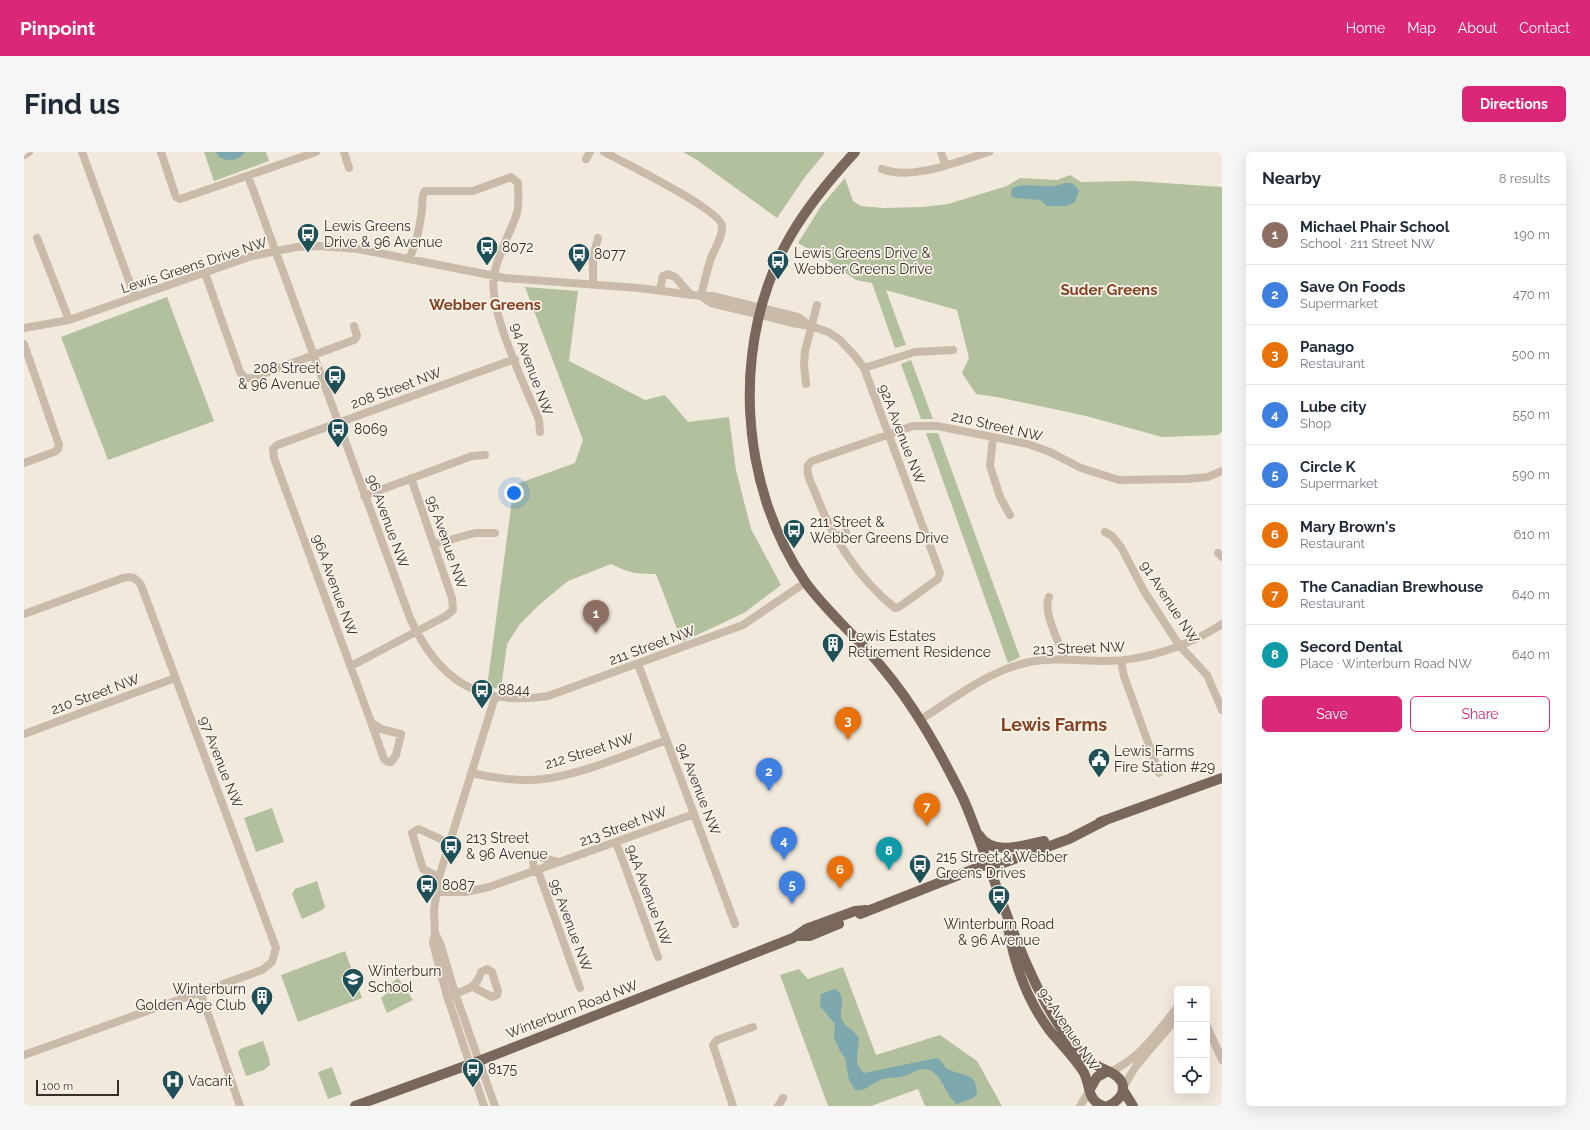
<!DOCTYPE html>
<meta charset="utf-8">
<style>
:root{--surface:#fff;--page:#f6f6f7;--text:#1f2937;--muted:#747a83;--line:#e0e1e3;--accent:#db2777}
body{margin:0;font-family:Raleway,sans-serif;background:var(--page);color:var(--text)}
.controls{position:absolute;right:12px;bottom:12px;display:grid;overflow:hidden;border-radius:6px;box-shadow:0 4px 16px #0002}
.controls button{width:36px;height:36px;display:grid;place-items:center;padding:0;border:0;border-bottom:1px solid var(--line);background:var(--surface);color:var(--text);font:20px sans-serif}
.scale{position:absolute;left:12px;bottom:10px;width:83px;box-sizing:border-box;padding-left:4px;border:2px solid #372e29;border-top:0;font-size:11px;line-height:14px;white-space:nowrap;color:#372e29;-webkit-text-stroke:3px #f9f3e9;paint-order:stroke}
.you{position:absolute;left:490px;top:341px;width:14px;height:14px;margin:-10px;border:3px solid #fff;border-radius:50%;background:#1a73e8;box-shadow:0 0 0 6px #1a73e833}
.badge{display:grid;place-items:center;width:26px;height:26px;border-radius:50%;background:var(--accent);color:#fff;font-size:13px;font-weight:700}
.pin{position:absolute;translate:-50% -33px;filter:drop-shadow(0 1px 2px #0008)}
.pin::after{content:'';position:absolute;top:21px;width:14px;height:12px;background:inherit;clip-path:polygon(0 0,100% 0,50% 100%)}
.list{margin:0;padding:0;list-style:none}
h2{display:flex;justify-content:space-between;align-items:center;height:52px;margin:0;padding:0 16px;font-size:17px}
h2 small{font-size:13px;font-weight:400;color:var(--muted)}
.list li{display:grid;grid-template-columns:26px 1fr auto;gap:12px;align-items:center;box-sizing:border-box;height:60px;padding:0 16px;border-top:1px solid var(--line)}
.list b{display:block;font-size:15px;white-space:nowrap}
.list p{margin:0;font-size:13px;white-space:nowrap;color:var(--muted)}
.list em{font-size:13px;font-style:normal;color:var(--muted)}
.actions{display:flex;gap:8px;padding:12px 16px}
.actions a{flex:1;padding:9px 0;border:1px solid var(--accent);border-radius:6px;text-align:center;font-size:14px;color:var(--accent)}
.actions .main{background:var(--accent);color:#fff}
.icon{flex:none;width:22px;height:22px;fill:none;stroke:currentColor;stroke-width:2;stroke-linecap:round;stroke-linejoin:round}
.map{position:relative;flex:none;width:1198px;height:954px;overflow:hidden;border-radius:6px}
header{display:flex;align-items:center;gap:24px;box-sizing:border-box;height:56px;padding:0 20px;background:var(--accent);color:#fff}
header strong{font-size:19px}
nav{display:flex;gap:22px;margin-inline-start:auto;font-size:14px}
.intro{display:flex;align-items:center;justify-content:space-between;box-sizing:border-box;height:96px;padding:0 24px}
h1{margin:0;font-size:28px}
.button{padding:10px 18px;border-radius:6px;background:var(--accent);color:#fff;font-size:14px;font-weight:700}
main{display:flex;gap:24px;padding:0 24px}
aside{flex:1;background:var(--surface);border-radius:6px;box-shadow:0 4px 16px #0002}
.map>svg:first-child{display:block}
.green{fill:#b2c09d}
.water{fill:#7ca8ae}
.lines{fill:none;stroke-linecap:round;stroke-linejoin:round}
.minor{stroke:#cabaa9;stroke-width:8}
.major{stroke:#78675a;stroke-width:10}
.labels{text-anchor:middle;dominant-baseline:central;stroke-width:3.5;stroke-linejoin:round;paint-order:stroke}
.poi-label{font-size:14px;fill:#372e29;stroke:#f9f3e9;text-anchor:start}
.street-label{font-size:14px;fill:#372e29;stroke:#f9f3e9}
.neighbourhood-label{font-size:15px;font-weight:bold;fill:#844223;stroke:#f9f3e9}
.district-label{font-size:18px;font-weight:bold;fill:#844223;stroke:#f9f3e9}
</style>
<header>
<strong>Pinpoint</strong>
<nav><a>Home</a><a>Map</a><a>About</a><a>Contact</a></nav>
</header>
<div class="intro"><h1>Find us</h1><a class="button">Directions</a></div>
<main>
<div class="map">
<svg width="1198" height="954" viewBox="0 0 1198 954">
<rect width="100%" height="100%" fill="#f2e9dd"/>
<path class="green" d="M180 0H242L245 9 190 29Z
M659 0H800V2L781 25 753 66 673 8Z
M1046 23 1057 30 1111 29 1198 35V280L1194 283 1138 285 1062 264 973 245 952 242 938 221 945 206 933 158 862 138 882 193 871 196 848 131 832 128 797 104 774 91 797 54 821 26 829 49 837 54 859 56 899 55 924 52 983 34 996 26 1033 28Z
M501 135 554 139 545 209 621 248 641 243 664 270 705 265 712 318 727 377 757 433 720 461 658 490 632 422C612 422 605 421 587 412L544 429 515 453 496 472 483 492 477 537 463 535 490 333 551 311 559 288Z
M143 145 190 269 84 308 37 185Z
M887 208 909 267H897L877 212Z
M902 281H914L996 505 984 511Z
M248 656 260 690 232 700 220 666Z
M293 729 301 755 298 758 278 767 268 742 271 737Z
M321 799 338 846 274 870 257 823Z
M819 815 852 903 916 883 953 909 978 954H901L894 937 847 954H804L756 823 775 817 784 827Z
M374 826 389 848 363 861 357 846 362 842 360 837Z
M239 889 245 906 246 913 240 918 222 924 214 901 216 897Z
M308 915 318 942 304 947 294 920Z"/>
<path class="water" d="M192 0H221C215 9 204 10 195 5Z
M1041 31H1048L1055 38 1051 50 1043 54H1023L1016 48 991 46 987 44 988 36C1005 29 1024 39 1041 31Z
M811 837C823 844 816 854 817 865 819 875 831 878 835 886 835 900 828 910 840 921L913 906C919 908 918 914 924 917 938 925 953 919 953 942L949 946 933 952C922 944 920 928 909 920 898 912 888 923 877 925 870 926 863 925 856 928 847 932 841 940 831 938L825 928 821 906 816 899 810 886 811 872 796 854 797 842Z"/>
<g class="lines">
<path class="minor" d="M58 0 111 145
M137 0 152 45 156 47 292 0
M320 0 325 16
M580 0C597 9 697 58 698 74 699 84 691 96 687 106 683 118 680 131 677 144
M917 0 921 12
M0 3 5 0
M562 7 566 0
M858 17C889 29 934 9 965 0
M224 24 386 466C414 528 455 555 524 544L719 473 782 430
M13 86 45 168
M385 107C393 91 396 75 398 57 399 50 397 45 401 39H449L487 25 494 31C494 41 496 54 492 64 485 84 473 103 470 124 464 159 501 233 515 268L516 280
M181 121 216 220 221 226H228L330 188 333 184 330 174
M569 132V105L574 86
M636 138 639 124 644 122 651 125 667 143
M677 144 687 151 773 172 787 174 804 180 815 187 831 204 840 216 916 421 914 427 875 455 871 456C834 427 807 383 791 340 787 331 782 322 784 313L788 309 889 274H913L1004 292 1026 300 1057 316 1095 328 1162 327 1184 325 1198 319
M0 176 45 168 228 104 273 95 295 94 334 97 481 126 615 136 677 144H689L774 165 785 173
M0 192 35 293 34 297 30 300 0 311
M840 216 891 200 929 198
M782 232 780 213 781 199 793 153
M969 285 966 314 976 345 986 363
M340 344 448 304 461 303
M1081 380 1088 384 1097 395 1120 439 1155 493 1183 523 1198 558
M812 385 822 380
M410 392 451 381H471
M1194 401 1198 405
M1025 445C1018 458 1036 493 1041 507
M0 462 99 426C108 424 111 425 117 433L252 796 248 810 238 818 0 903
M1097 509 1100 524 1135 621
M614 512 711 772
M327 514 422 464 429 458 428 446 387 326
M896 568C931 546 964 519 1005 510 1031 505 1055 509 1081 509 1120 509 1165 494 1198 472
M347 570 357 577 377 582 372 603 367 610H364L360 607 347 570 250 306 249 297 253 293 491 207
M0 582 151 526
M447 621C471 626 495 630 520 627 562 621 603 602 643 588
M592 690 634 805
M514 719 556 836
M510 720 509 707 513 703 522 707 535 710
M415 725 399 717 388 681 395 677 425 691
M412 740H442L465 735 670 662
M411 781 416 791 431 841 471 954
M176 839 216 954
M427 843C443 837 452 837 457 820L463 817 468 820 474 839 473 843 468 845 449 835
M1183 874 1198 908
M1086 920C1117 906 1132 881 1153 856
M1100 934 1112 914 1153 866
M460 954 423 844 409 791 411 781 410 758 415 725 471 545
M709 954 689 893 693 888 729 875
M754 954 759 946
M1056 954 1065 939"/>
<path class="major" d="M831 0C807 26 785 52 767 83 706 188 714 333 782 431 804 461 833 485 857 514 890 553 915 598 938 644 969 710 1013 893 1084 919
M1076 670 1198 626
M955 683C969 705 999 693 1020 689
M836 762 950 717 964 712 974 713 1045 687 1082 668
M984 775C990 812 1003 848 1026 879 1037 892 1050 905 1059 919 1067 932 1062 948 1079 954
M775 784H786L815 772
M1066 937 1073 925 1084 919C1104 928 1104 944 1084 954
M1099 938 1109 954
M331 954 455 909 769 786 782 777 831 759 842 758"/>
</g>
<defs>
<g id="bus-pin" transform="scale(1.15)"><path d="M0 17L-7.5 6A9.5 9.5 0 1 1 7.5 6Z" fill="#1f4f57" stroke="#f9f3e9"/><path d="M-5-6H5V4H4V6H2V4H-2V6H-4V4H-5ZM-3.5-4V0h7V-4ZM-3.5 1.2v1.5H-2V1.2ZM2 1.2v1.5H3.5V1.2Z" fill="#fff"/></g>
<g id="building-pin" transform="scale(1.15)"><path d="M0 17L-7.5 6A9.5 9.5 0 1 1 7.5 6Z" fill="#1f4f57" stroke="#f9f3e9"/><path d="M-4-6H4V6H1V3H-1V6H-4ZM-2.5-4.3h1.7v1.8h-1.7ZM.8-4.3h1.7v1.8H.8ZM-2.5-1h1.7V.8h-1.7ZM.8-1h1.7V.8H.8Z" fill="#fff"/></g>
<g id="civic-pin" transform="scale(1.15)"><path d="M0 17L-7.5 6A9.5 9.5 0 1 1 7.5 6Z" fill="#1f4f57" stroke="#f9f3e9"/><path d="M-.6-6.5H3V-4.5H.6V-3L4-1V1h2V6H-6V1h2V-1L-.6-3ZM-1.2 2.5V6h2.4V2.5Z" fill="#fff"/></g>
<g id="school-pin" transform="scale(1.15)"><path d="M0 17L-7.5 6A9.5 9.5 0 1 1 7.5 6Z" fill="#1f4f57" stroke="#f9f3e9"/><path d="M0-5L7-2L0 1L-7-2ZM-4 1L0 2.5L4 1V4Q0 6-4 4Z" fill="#fff"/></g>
<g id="hospital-pin" transform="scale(1.15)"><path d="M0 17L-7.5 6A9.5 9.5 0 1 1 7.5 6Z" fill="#1f4f57" stroke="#f9f3e9"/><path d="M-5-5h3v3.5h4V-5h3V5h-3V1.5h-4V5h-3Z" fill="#fff"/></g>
</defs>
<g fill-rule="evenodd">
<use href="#bus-pin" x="284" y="82"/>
<use href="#bus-pin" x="463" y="95"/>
<use href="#bus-pin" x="555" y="102"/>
<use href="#bus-pin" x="754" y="109"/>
<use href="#bus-pin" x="311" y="224"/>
<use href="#bus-pin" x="314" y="277"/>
<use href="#bus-pin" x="770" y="378"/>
<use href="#building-pin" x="809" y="492"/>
<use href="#bus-pin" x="458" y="538"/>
<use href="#civic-pin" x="1075" y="607"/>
<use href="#bus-pin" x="427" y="694"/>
<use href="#bus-pin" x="896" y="713"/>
<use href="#bus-pin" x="403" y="733"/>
<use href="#bus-pin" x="975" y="744"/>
<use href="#school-pin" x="329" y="827"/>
<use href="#building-pin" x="238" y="845"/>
<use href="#bus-pin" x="449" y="917"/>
<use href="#hospital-pin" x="149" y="929"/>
</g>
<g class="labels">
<g class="poi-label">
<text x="300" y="74">Lewis Greens<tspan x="300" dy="16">Drive &amp; 96 Avenue</tspan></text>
<text x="478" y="95">8072</text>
<text x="770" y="101">Lewis Greens Drive &amp;<tspan x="770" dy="16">Webber Greens Drive</tspan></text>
<text x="570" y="102">8077</text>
<text x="296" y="216" text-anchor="end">208 Street<tspan x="296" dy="16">&amp; 96 Avenue</tspan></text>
<text x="330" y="277">8069</text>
<text x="786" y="370">211 Street &amp;<tspan x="786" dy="16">Webber Greens Drive</tspan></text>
<text x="824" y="484">Lewis Estates<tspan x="824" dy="16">Retirement Residence</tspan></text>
<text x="474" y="538">8844</text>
<text x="1090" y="599">Lewis Farms<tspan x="1090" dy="16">Fire Station #29</tspan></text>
<text x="442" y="686">213 Street<tspan x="442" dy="16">&amp; 96 Avenue</tspan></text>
<text x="912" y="705">215 Street &amp; Webber<tspan x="912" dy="16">Greens Drives</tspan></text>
<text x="418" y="733">8087</text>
<text x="975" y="772" text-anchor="middle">Winterburn Road<tspan x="975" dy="16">&amp; 96 Avenue</tspan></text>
<text x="344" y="819">Winterburn<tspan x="344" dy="16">School</tspan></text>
<text x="222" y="837" text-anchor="end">Winterburn<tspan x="222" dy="16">Golden Age Club</tspan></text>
<text x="464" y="917">8175</text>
<text x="164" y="929">Vacant</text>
</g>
<g class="street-label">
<text transform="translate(170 113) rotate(-18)">Lewis Greens Drive NW</text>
<text transform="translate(508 217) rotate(70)">94 Avenue NW</text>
<text transform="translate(372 236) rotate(-20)">208 Street NW</text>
<text transform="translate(973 274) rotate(13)">210 Street NW</text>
<text transform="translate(878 282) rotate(69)">92A Avenue NW</text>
<text transform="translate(364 369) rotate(70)">96 Avenue NW</text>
<text transform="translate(423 390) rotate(71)">95 Avenue NW</text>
<text transform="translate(311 433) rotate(70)">96A Avenue NW</text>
<text transform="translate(1146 450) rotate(57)">91 Avenue NW</text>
<text transform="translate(628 493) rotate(-20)">211 Street NW</text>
<text transform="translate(1055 496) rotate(-2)">213 Street NW</text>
<text transform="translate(71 542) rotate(-20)">210 Street NW</text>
<text transform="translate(565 599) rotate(-17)">212 Street NW</text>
<text transform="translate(197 610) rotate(69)">97 Avenue NW</text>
<text transform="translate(675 637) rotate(69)">94 Avenue NW</text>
<text transform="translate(599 674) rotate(-20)">213 Street NW</text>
<text transform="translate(625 743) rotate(70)">94A Avenue NW</text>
<text transform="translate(547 773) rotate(70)">95 Avenue NW</text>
<text transform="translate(548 857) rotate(-21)">Winterburn Road NW</text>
<text transform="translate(1045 877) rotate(56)">92 Avenue NW</text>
</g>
<g class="neighbourhood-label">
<text x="1085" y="138">Suder Greens</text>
<text x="461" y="153">Webber Greens</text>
</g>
<g class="district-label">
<text x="1030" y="572">Lewis Farms</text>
</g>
</g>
</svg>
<div class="controls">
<button>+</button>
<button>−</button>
<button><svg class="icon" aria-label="locate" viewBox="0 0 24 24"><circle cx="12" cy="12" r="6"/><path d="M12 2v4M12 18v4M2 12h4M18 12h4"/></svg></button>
</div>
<div class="scale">100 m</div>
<div class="you"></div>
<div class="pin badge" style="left:572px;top:481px;background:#8d6e63">1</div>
<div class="pin badge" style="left:745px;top:639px;background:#3f7fe0">2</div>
<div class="pin badge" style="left:824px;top:588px;background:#e8710a">3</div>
<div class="pin badge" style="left:760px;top:708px;background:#3f7fe0">4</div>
<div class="pin badge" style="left:768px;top:752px;background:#3f7fe0">5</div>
<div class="pin badge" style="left:816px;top:737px;background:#e8710a">6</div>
<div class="pin badge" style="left:903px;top:674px;background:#e8710a">7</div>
<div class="pin badge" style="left:865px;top:718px;background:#0f9aa8">8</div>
</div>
<aside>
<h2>Nearby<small>8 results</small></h2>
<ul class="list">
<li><span class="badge" style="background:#8d6e63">1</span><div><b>Michael Phair School</b><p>School · 211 Street NW</p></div><em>190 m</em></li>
<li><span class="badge" style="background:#3f7fe0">2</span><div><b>Save On Foods</b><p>Supermarket</p></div><em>470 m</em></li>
<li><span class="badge" style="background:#e8710a">3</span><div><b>Panago</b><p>Restaurant</p></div><em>500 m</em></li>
<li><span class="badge" style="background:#3f7fe0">4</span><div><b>Lube city</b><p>Shop</p></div><em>550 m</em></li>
<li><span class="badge" style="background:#3f7fe0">5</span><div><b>Circle K</b><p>Supermarket</p></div><em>590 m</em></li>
<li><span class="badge" style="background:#e8710a">6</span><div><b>Mary Brown's</b><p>Restaurant</p></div><em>610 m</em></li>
<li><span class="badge" style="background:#e8710a">7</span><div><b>The Canadian Brewhouse</b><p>Restaurant</p></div><em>640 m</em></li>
<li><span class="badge" style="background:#0f9aa8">8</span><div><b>Secord Dental</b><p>Place · Winterburn Road NW</p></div><em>640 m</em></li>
</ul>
<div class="actions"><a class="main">Save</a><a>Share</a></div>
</aside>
</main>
